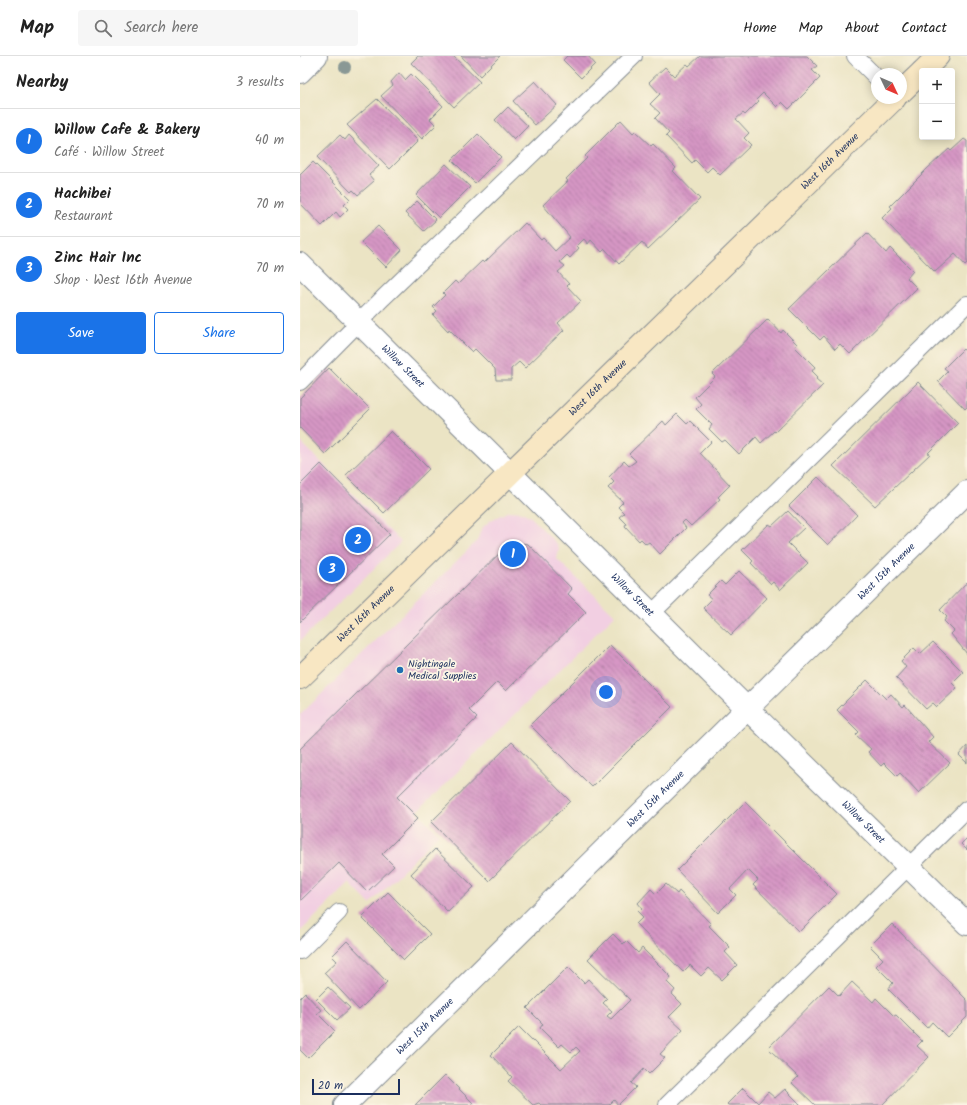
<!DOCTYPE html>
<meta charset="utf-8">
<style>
:root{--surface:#fff;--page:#f6f6f6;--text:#222;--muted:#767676;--line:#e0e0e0;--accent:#1a73e8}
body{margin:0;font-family:Kalam,sans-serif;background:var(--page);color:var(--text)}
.controls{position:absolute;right:12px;top:12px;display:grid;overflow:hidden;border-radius:4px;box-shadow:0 2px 10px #0003}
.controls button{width:36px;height:36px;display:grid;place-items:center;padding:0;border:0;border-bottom:1px solid var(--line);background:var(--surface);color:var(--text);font:20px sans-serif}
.compass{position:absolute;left:571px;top:12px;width:36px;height:36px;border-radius:50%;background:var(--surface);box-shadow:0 2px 10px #0003;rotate:134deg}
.scale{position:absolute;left:12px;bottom:10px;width:88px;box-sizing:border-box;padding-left:4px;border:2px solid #1b2f5e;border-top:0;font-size:11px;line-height:14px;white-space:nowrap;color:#1b2f5e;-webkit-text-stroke:3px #fcf5e5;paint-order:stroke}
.you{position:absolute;left:306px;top:636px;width:14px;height:14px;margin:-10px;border:3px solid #fff;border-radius:50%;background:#1a73e8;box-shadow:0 0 0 6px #1a73e833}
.badge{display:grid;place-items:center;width:26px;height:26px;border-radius:50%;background:var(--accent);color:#fff;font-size:13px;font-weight:700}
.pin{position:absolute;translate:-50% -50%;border:2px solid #fff;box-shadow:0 1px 4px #0006}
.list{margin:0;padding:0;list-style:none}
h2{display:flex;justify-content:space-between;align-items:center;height:52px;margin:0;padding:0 16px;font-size:17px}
h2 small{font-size:13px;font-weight:400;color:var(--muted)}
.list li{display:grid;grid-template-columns:26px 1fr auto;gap:12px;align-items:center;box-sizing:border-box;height:64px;padding:0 16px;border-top:1px solid var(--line)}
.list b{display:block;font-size:15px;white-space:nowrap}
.list p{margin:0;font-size:13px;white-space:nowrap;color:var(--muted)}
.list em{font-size:13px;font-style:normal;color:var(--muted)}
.actions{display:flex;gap:8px;padding:12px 16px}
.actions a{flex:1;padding:9px 0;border:1px solid var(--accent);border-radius:4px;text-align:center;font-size:14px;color:var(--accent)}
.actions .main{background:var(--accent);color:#fff}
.icon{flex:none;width:22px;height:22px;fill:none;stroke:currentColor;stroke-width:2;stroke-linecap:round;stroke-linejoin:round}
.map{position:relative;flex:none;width:667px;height:1049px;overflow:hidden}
header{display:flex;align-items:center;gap:24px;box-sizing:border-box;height:56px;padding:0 20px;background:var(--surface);border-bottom:1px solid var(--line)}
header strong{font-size:19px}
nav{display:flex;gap:22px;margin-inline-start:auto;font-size:14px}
.search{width:280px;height:36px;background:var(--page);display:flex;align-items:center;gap:10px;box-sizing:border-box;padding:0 14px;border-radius:4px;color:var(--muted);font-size:15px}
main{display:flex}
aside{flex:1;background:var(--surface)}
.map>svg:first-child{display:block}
.built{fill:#f2cfe2}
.building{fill:url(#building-back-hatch)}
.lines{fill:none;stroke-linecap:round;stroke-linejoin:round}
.lane-casing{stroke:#838a91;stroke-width:18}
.street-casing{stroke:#838a91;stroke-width:24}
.secondary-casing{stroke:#838a91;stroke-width:24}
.lane{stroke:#fff;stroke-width:16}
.street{stroke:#fff;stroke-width:22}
.secondary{stroke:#f8e7c3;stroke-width:22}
.tree{fill:#899895}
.poi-dot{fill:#1f6fb2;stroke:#fcf5e5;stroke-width:1.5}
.labels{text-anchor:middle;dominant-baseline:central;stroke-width:3.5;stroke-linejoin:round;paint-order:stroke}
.street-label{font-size:10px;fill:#1b2f5e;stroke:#fcf5e5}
.poi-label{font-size:10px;fill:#1b2f5e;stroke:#fcf5e5;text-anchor:start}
</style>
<header>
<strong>Map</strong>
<div class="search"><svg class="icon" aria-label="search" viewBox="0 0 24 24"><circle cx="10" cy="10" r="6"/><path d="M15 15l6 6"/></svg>Search here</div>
<nav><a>Home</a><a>Map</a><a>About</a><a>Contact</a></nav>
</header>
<main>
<aside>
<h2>Nearby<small>3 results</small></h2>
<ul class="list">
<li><span class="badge">1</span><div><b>Willow Cafe &amp; Bakery</b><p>Café · Willow Street</p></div><em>40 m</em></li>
<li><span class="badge">2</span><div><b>Hachibei</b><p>Restaurant</p></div><em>70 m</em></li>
<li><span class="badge">3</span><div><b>Zinc Hair Inc</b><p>Shop · West 16th Avenue</p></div><em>70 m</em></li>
</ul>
<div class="actions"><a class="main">Save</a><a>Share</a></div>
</aside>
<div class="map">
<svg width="667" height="1049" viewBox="0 0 667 1049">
<defs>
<pattern id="building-back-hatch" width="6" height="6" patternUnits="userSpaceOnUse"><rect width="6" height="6" fill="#d696c4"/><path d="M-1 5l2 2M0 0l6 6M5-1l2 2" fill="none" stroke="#ad7ba2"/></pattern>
</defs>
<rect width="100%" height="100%" fill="#fcf5e5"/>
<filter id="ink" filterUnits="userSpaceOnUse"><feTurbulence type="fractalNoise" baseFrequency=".025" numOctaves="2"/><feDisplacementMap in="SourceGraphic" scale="8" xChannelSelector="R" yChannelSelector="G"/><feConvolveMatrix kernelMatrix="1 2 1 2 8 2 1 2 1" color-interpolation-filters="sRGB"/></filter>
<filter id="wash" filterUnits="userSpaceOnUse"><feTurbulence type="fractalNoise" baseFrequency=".012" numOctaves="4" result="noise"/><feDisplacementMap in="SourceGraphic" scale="16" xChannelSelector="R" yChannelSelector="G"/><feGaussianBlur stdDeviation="0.9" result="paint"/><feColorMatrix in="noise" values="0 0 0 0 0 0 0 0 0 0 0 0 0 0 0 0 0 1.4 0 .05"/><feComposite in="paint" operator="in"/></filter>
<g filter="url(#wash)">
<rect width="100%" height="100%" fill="#ebe4c4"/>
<path class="built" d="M0 385 101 486 0 585Z
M209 455 222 456 231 461 257 488 259 493 257 503 315 559 117 756 139 778 70 848 49 827 0 876V659L177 485 181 473 191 464Z"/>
<g id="blocks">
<path class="building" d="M118 0H153L180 26 154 51 111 7Z
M161 0H200L180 20Z
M267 0H288L295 8 281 22 263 4Z
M400 0H507L517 10 512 14 520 22 489 53 482 46 477 51 463 37 457 43 459 45 445 59 443 57 436 63 449 77 444 82 451 89 420 119 412 111 407 116 395 104 392 107 366 80 369 77 355 62 360 57 350 48 360 38 349 26 365 11 374 20 387 8 389 10Z
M99 17 105 24 111 18 143 50 130 63 136 69 122 83 81 40 93 29 91 26Z
M235 25 257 49 235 69 213 45Z
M77 43 118 85 90 113 47 69Z
M208 51 228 70 214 84 195 64Z
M321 64 333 77 335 75 351 90 353 88 376 112 373 115 400 143 348 193 342 186 319 208 305 193 302 196 291 184 288 188 284 183 277 190 279 192 270 202 267 199 260 206 265 210 258 216 269 228 267 230 281 245 258 267 264 274 225 312 219 306 211 313V324H196L195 313 175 293 172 296 149 273 148 275 133 259 137 255 133 251 145 239 143 237 155 225 158 228 182 205 184 207 225 167 241 184 243 182 255 195 270 181 243 149 268 125 266 123 287 102 285 100Z
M178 78 201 101 175 127 152 104Z
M40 79 45 84 49 79 79 110 69 119 74 125 58 139 53 134 51 136 17 101Z
M664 83 667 85V207L665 209 655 198 635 216 582 162 592 152 590 150 628 112 649 93 651 95Z
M13 106 50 143 44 149 48 153 40 161 36 156 22 170 0 147V119Z
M146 108 170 131 139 162 116 139Z
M117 145 136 164 124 175 105 157Z
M78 170 102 194 86 211 61 186Z
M567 177 586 197 590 192 613 215 607 222 617 232 550 298 540 288 535 293 524 280 520 284 489 253Z
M468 263 481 277 483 274 497 288 495 291 515 311 512 315 518 321 516 323 523 329 475 376 474 375 461 387 456 381 439 398 425 384 422 386 409 373 412 369 396 353 401 348 395 341 415 321 412 318Z
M663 293 667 297V351L665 353 638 325 648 315 644 312Z
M29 312 70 353 25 398 0 372V342Z
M618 326 658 367 628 397 630 398 575 450 533 410Z
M377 358 387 368 390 365 411 386 400 397 430 429 418 441 420 443 391 470 385 464 382 467 386 472 360 498 349 486 346 488 341 483 339 485 325 470 326 468 319 461 324 457 318 451 323 446 308 432 314 426 309 421 324 405 329 410 336 405 329 398 363 365 366 369Z
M91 375 129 413 84 457 46 419Z
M21 408 90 478 0 566V429Z
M518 421 557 459 528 489 489 450Z
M488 455 504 472 488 487 508 507 480 534 473 526 471 528 451 507 453 505 442 494 469 468 472 470Z
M211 486 228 488 272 533 268 538 286 556 206 635 197 626 169 654 177 662 97 741 118 762 82 798 94 810 67 836 39 807 0 845V693Z
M439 515 467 542 431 579 403 552 412 543 407 539 421 525 425 529Z
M667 526V598L651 578 654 575 644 565 647 561 640 554Z
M633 586 663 616 652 627 657 632 637 651 633 647 626 653 596 622 606 611 601 605 614 592 620 598Z
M310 589 372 651 292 731 230 669Z
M567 624 586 643 591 638 603 651 605 649 633 681 628 686 650 707 619 737 600 717 597 720 584 707 581 710 568 696 571 693 556 679 559 676 537 654Z
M212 686 270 745 189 825 131 766Z
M667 690V707L659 699Z
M445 746 537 838 499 876 453 829 458 824 448 814 430 833 436 839 418 857 377 814Z
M667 782V794L661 788Z
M135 793 174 831 148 856 111 818Z
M366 828 377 838 379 835 411 868 409 870 430 891 425 896 437 909 422 924 409 912 401 920 390 909 383 916 336 868 343 861 338 856 342 852 338 847 351 833 356 838Z
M88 836 130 878 104 904 62 862Z
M592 868 667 944V961L647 981 632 966 627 972 588 933 593 927 576 910 583 903 570 890Z
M313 878 323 888 326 885 338 897 342 892 371 921 367 926 375 934 372 938 382 948 369 961 383 974 360 998 365 1002 349 1018 344 1013 331 1027 336 1031 318 1049 314 1044 309 1049H241L239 1047 233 1049 208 1025 212 1021 191 999 219 971 261 1013 280 995 276 991 271 996 262 988 259 991 240 972 243 968 227 952 268 911 284 927 288 923 307 943 303 947 312 955 307 960 311 963 330 944 288 903Z
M47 885 87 926 59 954 24 917 37 905 32 900Z
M552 926 573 946 576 942 594 960 596 959 622 985 617 990 629 1001 582 1049H515L492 1027 498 1021 468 992 529 930 539 940Z
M28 931 50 952 37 964 16 943Z
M5 937 21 954 17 957 35 975 8 1002 0 994V942Z
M145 1019 175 1049H115Z
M443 1032 458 1047 468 1036 475 1042 485 1033 501 1049H428L427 1048Z"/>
</g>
</g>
<g filter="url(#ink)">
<use href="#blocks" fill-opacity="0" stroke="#838a91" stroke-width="1"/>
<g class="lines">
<g class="lane-casing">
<path id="lane" d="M555 0 577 22
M0 326 83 242 334 0
M351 558 667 248
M0 895 39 856
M367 1049 667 753"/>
</g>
<g class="street-casing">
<g id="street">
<path d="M0 16 16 0"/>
<path id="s1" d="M0 208 416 622 667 868"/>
<path id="s2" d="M45 1049 667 436"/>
</g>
</g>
<g class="secondary-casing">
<g id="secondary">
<path d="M623 15 638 0"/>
<path d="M601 36 622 16"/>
<path id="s3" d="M0 622 595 42"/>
</g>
</g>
<use href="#lane" class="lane"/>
<use href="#street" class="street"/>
<use href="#secondary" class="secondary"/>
</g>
<circle class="tree" cx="45" cy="11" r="6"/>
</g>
<circle class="poi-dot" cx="100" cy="614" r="4"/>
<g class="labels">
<g class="street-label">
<text stroke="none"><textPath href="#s3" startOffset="740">West 16th Avenue</textPath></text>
<text stroke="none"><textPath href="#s1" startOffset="145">Willow Street</textPath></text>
<text stroke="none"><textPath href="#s3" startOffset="416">West 16th Avenue</textPath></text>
<text stroke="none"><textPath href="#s2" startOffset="760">West 15th Avenue</textPath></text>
<text stroke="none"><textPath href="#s1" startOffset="469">Willow Street</textPath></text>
<text stroke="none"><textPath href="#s3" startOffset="92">West 16th Avenue</textPath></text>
<text stroke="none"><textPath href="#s2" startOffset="436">West 15th Avenue</textPath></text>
<text stroke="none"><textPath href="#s1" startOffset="793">Willow Street</textPath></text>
<text stroke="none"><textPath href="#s2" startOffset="112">West 15th Avenue</textPath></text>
</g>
<g class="poi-label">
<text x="108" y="608">Nightingale<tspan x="108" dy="12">Medical Supplies</tspan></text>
</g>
</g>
</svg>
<div class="controls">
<button>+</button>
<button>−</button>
</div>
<svg class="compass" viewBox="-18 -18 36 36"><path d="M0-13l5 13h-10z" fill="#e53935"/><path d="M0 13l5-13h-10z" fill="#767676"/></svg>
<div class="scale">20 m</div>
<div class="you"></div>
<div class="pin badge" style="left:213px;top:498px">1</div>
<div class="pin badge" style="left:58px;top:484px">2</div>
<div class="pin badge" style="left:32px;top:513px">3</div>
</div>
</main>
